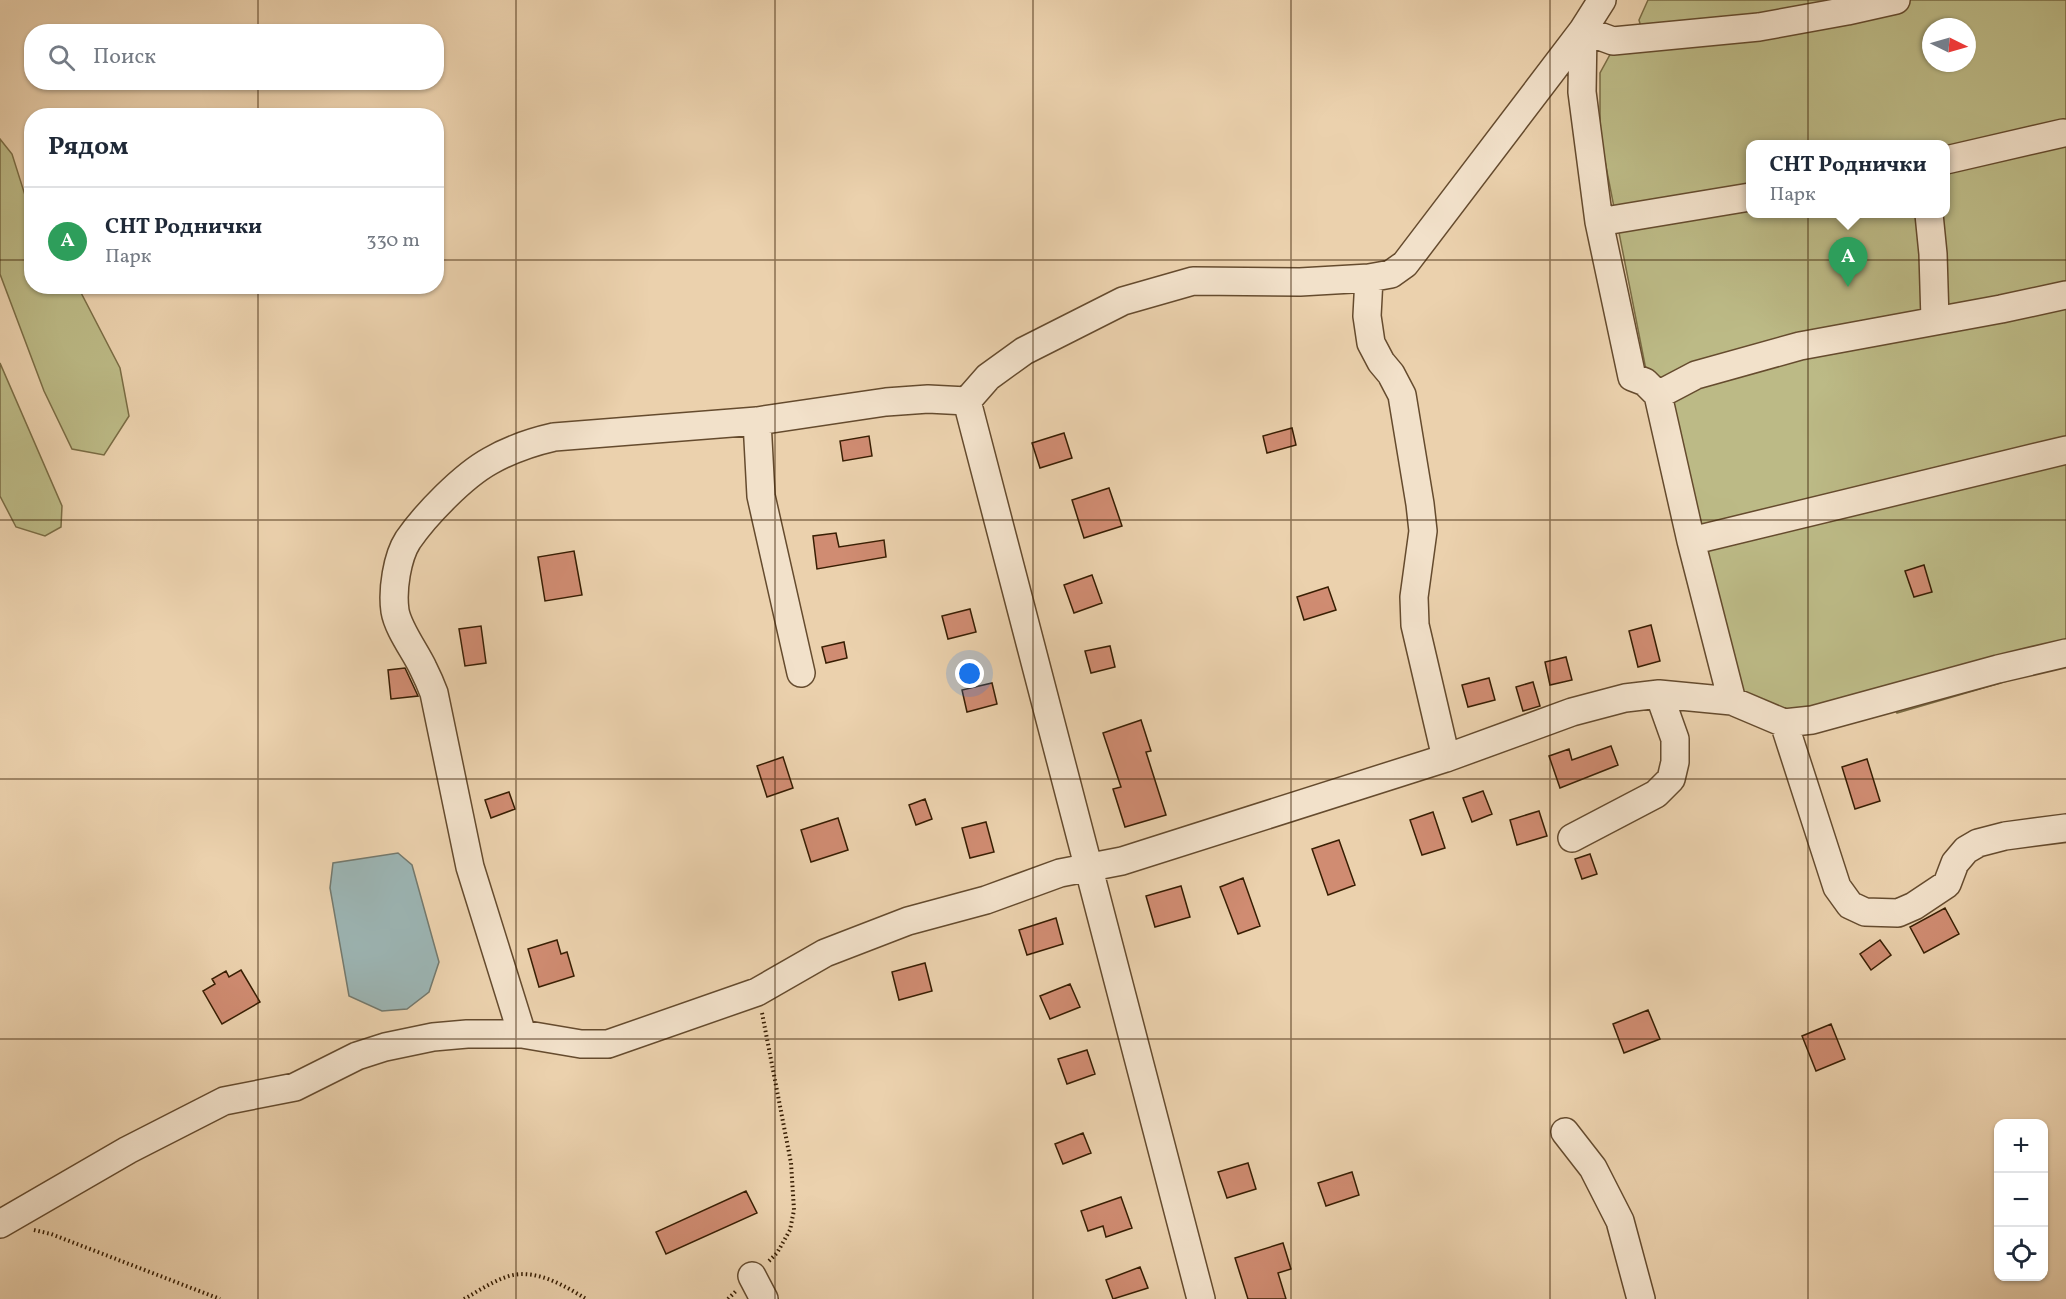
<!DOCTYPE html>
<html lang="ru">
<meta charset="utf-8">
<style>
:root{--surface:#fff;--page:#f2f2f3;--text:#1f2937;--muted:#747a83;--line:#e0e1e3;--accent:#0b8043}
body{margin:0;font-family:Vollkorn,serif;background:var(--page);color:var(--text)}
.controls{position:absolute;right:18px;bottom:18px;display:grid;overflow:hidden;border-radius:12px;box-shadow:0 2px 4px #0004}
.controls button{width:54px;height:54px;display:grid;place-items:center;padding:0;border:0;border-bottom:2px solid var(--line);background:var(--surface);color:var(--text);font:30px sans-serif}
.compass{position:absolute;left:1922px;top:18px;width:54px;height:54px;border-radius:50%;background:var(--surface);box-shadow:0 2px 4px #0004;rotate:95deg}
.you{position:absolute;left:970px;top:674px;width:21px;height:21px;margin:-15px;border:4px solid #fff;border-radius:50%;background:#1a73e8;box-shadow:0 0 0 9px #1a73e833}
.badge{display:grid;place-items:center;width:39px;height:39px;border-radius:50%;background:var(--accent);color:#fff;font-size:20px;font-weight:700}
.pin{position:absolute;translate:-50% -50px;filter:drop-shadow(0 2px 3px #0008)}
.pin::after{content:'';position:absolute;top:32px;width:21px;height:18px;background:inherit;clip-path:polygon(0 0,100% 0,50% 100%)}
.popup{position:absolute;left:1746px;top:140px;width:204px;height:78px;box-sizing:border-box;display:grid;place-content:center;border-radius:12px;background:var(--surface);filter:drop-shadow(0 2px 4px #0005);font-size:20px;white-space:nowrap;color:var(--muted)}
.popup b{font-size:22px;color:var(--text)}
.popup::after{content:'';position:absolute;left:50%;top:100%;margin-left:-12px;border:12px solid transparent;border-top-color:var(--surface)}
.list{margin:0;padding:0;list-style:none}
h2{display:flex;justify-content:space-between;align-items:center;height:78px;margin:0;padding:0 24px;font-size:26px}
h2 small{font-size:20px;font-weight:400;color:var(--muted)}
.list li{display:grid;grid-template-columns:39px 1fr auto;gap:18px;align-items:center;box-sizing:border-box;height:108px;padding:0 24px;border-top:2px solid var(--line)}
.list b{display:block;font-size:22px;white-space:nowrap}
.list p{margin:0;font-size:20px;white-space:nowrap;color:var(--muted)}
.list em{font-size:20px;font-style:normal;color:var(--muted)}
.icon{flex:none;width:33px;height:33px;fill:none;stroke:currentColor;stroke-width:2;stroke-linecap:round;stroke-linejoin:round}
.map{position:relative;flex:none;width:2066px;height:1299px;overflow:hidden}
.search{position:absolute;background:var(--surface);box-shadow:0 2px 4px #0004;left:24px;top:24px;width:420px;height:66px;display:flex;align-items:center;gap:15px;box-sizing:border-box;padding:0 21px;border-radius:24px;color:var(--muted);font-size:22px}
.panel{position:absolute;background:var(--surface);box-shadow:0 2px 4px #0004;left:24px;top:108px;width:420px;height:186px;border-radius:24px}
.map>svg:first-child{display:block}
.green{fill:#bcba86;stroke:#7a6c44;stroke-width:1.5;fill-rule:evenodd}
.water{fill:#9cb5b4;stroke:#74796d;stroke-width:1.5}
.building{fill:#d08c72;stroke:#381e03;stroke-width:1.5}
.lines{fill:none;stroke-linecap:round;stroke-linejoin:round}
.minor-casing{stroke:#654b2e;stroke-width:30}
.path{stroke:#381e03;stroke-width:4;stroke-dasharray:1.5 3;stroke-linecap:butt}
.minor{stroke:#f2e1ca;stroke-width:27}
.grid{fill:none;stroke:#381e03;stroke-width:1.5;stroke-opacity:0.55}
</style>
<div class="map">
<svg width="2066" height="1299" viewBox="0 0 2066 1299">
<rect width="100%" height="100%" fill="#ebd1ad"/>
<filter id="stains"><feTurbulence type="fractalNoise" baseFrequency=".00333" numOctaves="4"/><feColorMatrix values="0 0 0 0 .2 0 0 0 0 .09 0 0 0 0 .02 0 0 0 .5 -.17"/></filter>
<radialGradient id="worn" r=".72"><stop offset=".6" stop-color="#630" stop-opacity="0"/><stop offset="1" stop-color="#630" stop-opacity=".3"/></radialGradient>
<path class="green" d="M1648 0H2066V664L1897 713 1886 689 1800 711 1773 709 1740 690 1674 408 1646 370 1600 136V73L1612 51 1647 49 1639 20ZM1931 27H1967V63H1931ZM1750 144H1946V214H1750Z
M0 139 12 154 31 214 32 286 78 287 120 368 129 416 104 455 72 449 44 391 0 274Z
M0 363 62 506 61 527 45 536 16 527 0 496Z"/>
<path class="water" d="M398 853 412 865 439 962 429 992 407 1009 382 1011 349 996 330 888 333 863Z"/>
<path class="building" d="M1292 428 1296 445 1267 453 1263 436Z
M1064 433 1072 458 1040 468 1032 443Z
M869 436 872 456 843 461 840 441Z
M1109 488 1122 526 1084 538 1072 500Z
M836 533 839 547 884 540 886 557 817 569 813 536Z
M574 551 582 595 545 601 538 557Z
M1924 565 1932 592 1914 597 1905 571Z
M1092 575 1102 603 1074 613 1064 585Z
M1328 587 1336 610 1304 620 1297 597Z
M970 609 976 632 948 639 942 616Z
M1651 625 1660 661 1638 667 1629 631Z
M481 626 486 663 465 666 459 629Z
M844 642 847 658 826 663 822 647Z
M1110 646 1115 667 1091 673 1085 651Z
M1566 657 1572 680 1550 685 1545 662Z
M405 668 418 696 391 699 388 670Z
M1489 678 1495 700 1468 707 1462 685Z
M1533 682 1540 706 1523 711 1516 687Z
M992 683 997 704 967 712 962 690Z
M1141 720 1151 751 1146 752 1166 815 1125 827 1113 789 1121 787 1103 733Z
M1611 746 1618 765 1560 788 1549 756 1569 749 1572 760Z
M783 757 793 788 767 797 757 766Z
M1867 759 1880 801 1855 809 1842 767Z
M1483 791 1492 814 1472 822 1463 798Z
M509 792 515 809 491 818 485 800Z
M925 799 932 819 916 825 909 805Z
M1539 811 1547 836 1517 845 1510 820Z
M1433 812 1445 848 1422 855 1410 820Z
M838 818 848 850 811 862 801 830Z
M986 822 994 852 970 858 962 828Z
M1339 840 1355 885 1328 895 1312 849Z
M1590 854 1597 874 1582 879 1575 859Z
M1243 878 1260 926 1238 934 1220 887Z
M1181 886 1190 917 1155 927 1146 896Z
M1945 908 1959 934 1924 953 1910 927Z
M1056 918 1063 944 1027 955 1019 930Z
M557 940 561 954 567 952 574 976 539 987 528 949Z
M1880 940 1891 955 1871 970 1860 954Z
M925 963 932 991 899 1000 892 972Z
M241 970 260 1002 222 1024 203 991 215 984 212 979 226 971 229 977Z
M1070 984 1080 1007 1050 1019 1040 996Z
M1648 1010 1660 1039 1624 1053 1613 1024Z
M1831 1024 1845 1059 1816 1071 1802 1036Z
M1087 1050 1095 1074 1067 1084 1058 1059Z
M1083 1133 1091 1153 1063 1164 1055 1144Z
M1248 1163 1256 1189 1227 1198 1218 1172Z
M1352 1172 1359 1195 1326 1206 1318 1183Z
M746 1191 757 1213 666 1254 656 1232Z
M1121 1197 1132 1228 1106 1237 1103 1226 1088 1231 1081 1211Z
M1283 1243 1291 1269 1278 1273 1286 1299H1248L1235 1258Z
M1140 1267 1148 1288 1113 1299 1106 1280Z"/>
<g class="lines">
<g class="minor-casing">
<path id="minor" d="M1896 0 1847 11 1759 27 1613 41 1583 30 1582 92 1599 222 1632 377 1645 382 1658 395 1691 541 1732 701 1784 723 1812 720 1998 669 2066 653
M1946 160 2063 133
M1929 214 1933 254 1935 320
M1599 222 1750 197
M1369 278 1367 316 1371 343 1381 362 1391 374 1402 395 1420 504 1423 531 1414 597 1415 625 1446 758
M1658 395 1696 375 1800 346 2001 309 2066 295
M967 401 1201 1299
M967 401 988 377 1024 351 1123 301 1193 281 1300 282 1369 278 1391 274 1405 264 1583 30 1602 0
M757 421 761 496 801 673
M1691 541 2066 450
M1784 723 1837 887 1850 905 1865 912 1898 913 1914 906 1947 884 1955 863 1966 850 1978 843 2005 836 2066 828
M1572 838 1656 794 1671 779 1675 762V739L1659 694
M522 1034 470 867 434 693C431 685 427 676 423 668 415 651 398 629 395 611 392 590 397 557 408 540 426 514 463 476 490 461 511 449 532 442 554 437L757 421 886 402 928 399 967 401
M1565 1132 1593 1168 1620 1221 1641 1299
M0 1224 128 1150 224 1101 295 1087 357 1056 385 1047 433 1037 467 1034H522L581 1044H608L757 992 825 953 908 921 986 900 1060 873 1122 861 1446 758 1572 712 1625 698 1659 694 1732 701
M752 1276 764 1299"/>
</g>
<path class="path" d="M762 1013 791 1163 794 1210 790 1230 777 1253 768 1262
M34 1230 51 1234 220 1299
M464 1299C477 1292 491 1282 506 1277 533 1267 564 1285 586 1299
M728 1299 736 1291"/>
<use href="#minor" class="minor"/>
</g>
<path class="grid" d="M258 0V32M516 0V1299M775 0V1299M1033 0V1299M1291 0V1299M1550 0V1299M1808 0V1299M258 82V116M0 260H32M436 260H2066M258 286V1299M0 520H2066M0 779H2066M0 1039H2066"/>
<rect width="100%" height="100%" filter="url(#stains)"/>
<rect width="100%" height="100%" fill="url(#worn)"/>
</svg>
<div class="controls">
<button>+</button>
<button>−</button>
<button><svg class="icon" aria-label="locate" viewBox="0 0 24 24"><circle cx="12" cy="12" r="6"/><path d="M12 2v4M12 18v4M2 12h4M18 12h4"/></svg></button>
</div>
<svg class="compass" viewBox="-18 -18 36 36"><path d="M0-13l5 13h-10z" fill="#e53935"/><path d="M0 13l5-13h-10z" fill="#747a83"/></svg>
<div class="you"></div>
<div class="pin badge" style="left:1848px;top:287px;background:#2e9e5b">A</div>
<div class="popup"><b>СНТ Роднички</b>Парк</div>
<div class="search"><svg class="icon" aria-label="search" viewBox="0 0 24 24"><circle cx="10" cy="10" r="6"/><path d="M15 15l6 6"/></svg>Поиск</div>
<section class="panel">
<h2>Рядом<small></small></h2>
<ul class="list">
<li><span class="badge" style="background:#2e9e5b">A</span><div><b>СНТ Роднички</b><p>Парк</p></div><em>330 m</em></li>
</ul>
</section>
</div>
